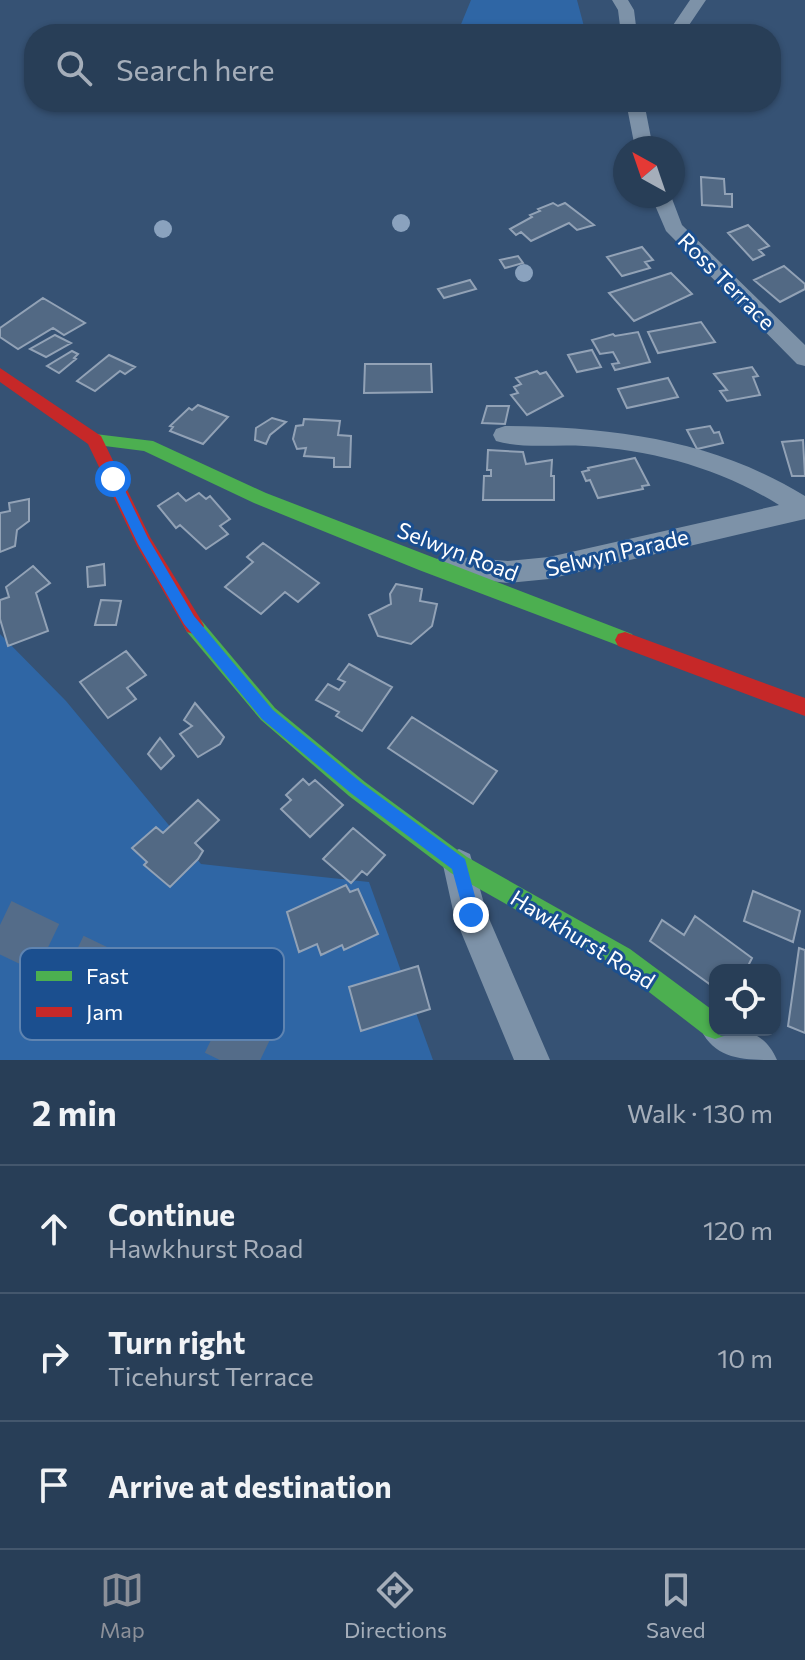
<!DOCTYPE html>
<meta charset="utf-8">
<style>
:root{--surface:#283e57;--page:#344961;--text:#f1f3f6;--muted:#a5aeba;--line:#44576d;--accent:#8c9099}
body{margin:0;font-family:Commissioner,sans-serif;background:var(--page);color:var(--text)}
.controls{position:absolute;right:24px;bottom:24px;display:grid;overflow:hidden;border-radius:16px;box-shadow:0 2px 6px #0004}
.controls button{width:72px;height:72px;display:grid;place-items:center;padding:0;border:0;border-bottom:2px solid var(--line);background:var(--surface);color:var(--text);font:40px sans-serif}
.compass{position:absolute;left:613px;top:136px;width:72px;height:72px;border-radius:50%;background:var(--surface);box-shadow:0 2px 6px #0004;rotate:320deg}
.stop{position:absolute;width:24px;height:24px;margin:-18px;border:6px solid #1a73e8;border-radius:50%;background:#fff}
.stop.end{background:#1a73e8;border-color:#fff;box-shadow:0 2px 8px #0008}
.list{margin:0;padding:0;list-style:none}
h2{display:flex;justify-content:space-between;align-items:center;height:104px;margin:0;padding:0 32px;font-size:34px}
h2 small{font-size:26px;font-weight:400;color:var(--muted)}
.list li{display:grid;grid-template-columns:52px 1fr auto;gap:24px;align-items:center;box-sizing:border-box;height:128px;padding:0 32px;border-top:2px solid var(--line)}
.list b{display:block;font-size:30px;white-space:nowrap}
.list p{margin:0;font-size:26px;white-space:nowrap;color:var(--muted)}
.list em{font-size:26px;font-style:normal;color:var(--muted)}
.icon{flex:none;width:44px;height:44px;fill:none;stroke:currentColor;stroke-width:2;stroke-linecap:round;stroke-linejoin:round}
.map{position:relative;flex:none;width:805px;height:1060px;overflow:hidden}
.search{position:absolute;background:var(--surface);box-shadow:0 2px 6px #0004;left:24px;right:24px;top:24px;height:88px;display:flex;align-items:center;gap:20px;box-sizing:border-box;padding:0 28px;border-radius:32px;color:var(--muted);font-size:30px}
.sheet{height:488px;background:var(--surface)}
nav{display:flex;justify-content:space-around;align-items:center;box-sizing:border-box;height:112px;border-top:2px solid var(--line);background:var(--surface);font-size:22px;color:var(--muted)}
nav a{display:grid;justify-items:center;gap:4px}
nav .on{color:var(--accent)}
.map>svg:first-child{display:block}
.green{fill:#2f66a5}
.building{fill:#526984;stroke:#92a2b6;stroke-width:2}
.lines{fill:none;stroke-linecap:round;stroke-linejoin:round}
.highway-tunnel{stroke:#546c89;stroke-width:53;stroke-dasharray:53 27;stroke-linecap:butt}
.street{fill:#7d92a8;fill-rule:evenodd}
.fast{fill:#4caf50;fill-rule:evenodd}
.jam{fill:#c62828;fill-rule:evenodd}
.tree{fill:#8aa2be}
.route{fill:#1a73e8}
.labels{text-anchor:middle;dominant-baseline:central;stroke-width:6;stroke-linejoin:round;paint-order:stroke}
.street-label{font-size:22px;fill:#fff;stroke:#1b4f8f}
.key{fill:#1b4f8f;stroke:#5f84b1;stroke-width:2}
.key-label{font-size:22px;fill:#fff}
</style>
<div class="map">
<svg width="805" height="1060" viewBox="0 0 805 1060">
<rect width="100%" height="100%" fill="#365274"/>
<path class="green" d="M471 0H577L586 34H457Z
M0 634 66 701 201 864 369 882 433 1060H0Z"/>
<path class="building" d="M701 177 724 179 725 194H732V207L702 205Z
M553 203 558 206 565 203 594 225 577 230 569 223 531 241 521 232 516 235 510 229 532 217 530 215 540 211 538 209Z
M748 225 769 246 759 250 764 255 753 260 728 233Z
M642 247 653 260 645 262 650 268 622 276 607 257Z
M518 256 523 263 505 268 500 260Z
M784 266 805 284V289L780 302 754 280Z
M671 273 692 294 634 321 609 293Z
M470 280 476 289 444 298 438 289Z
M43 298 85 323 64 335 53 328 18 349 0 337V328Z
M701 322 715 342 658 353 648 332Z
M638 332 650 362 615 370 612 364 619 363 613 352 600 354 592 340 613 334 615 336Z
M55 335 71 343 46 357 30 349Z
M592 350 601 367 577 372 568 355Z
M72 351 78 354 74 358 76 359 59 373 47 366Z
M109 355 135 367 125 374 120 371 95 391 77 381Z
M365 364H431L432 392 364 393Z
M752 367 758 376 753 377 760 395 727 401 720 391 727 390 714 374Z
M537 371 540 374 546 372 563 396 527 415 511 395 518 393 514 387 521 384 516 378Z
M668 378 678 397 627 408 618 389Z
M198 405 228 417 203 444 170 431 173 427 170 426 189 408 192 410Z
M487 406H509L505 424 482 423Z
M272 418 286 422 270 435 266 444 255 440 256 428Z
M304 419 340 421 338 435 351 436 350 467H334V458L304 456 306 448 297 449 293 439 296 426 303 425Z
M710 426 714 433 719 432 723 443 697 449 687 430Z
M803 440 805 476H792L782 442Z
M488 450 523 452 526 464 552 460 551 476H554V500H483L484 476H491V470H487Z
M635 458 649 485 642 486 643 489 598 498 590 480 586 481 582 472 589 470 588 468Z
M178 493 186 501 199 493 206 499 210 496 230 519 220 526 228 534 206 549 180 525 176 528 158 506Z
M29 499V521L17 530 15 546 0 552V513L10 511 9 503Z
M263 543 319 583 298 602 285 592 261 614 225 587 253 562 247 557Z
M104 564 105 585 88 587 87 567Z
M33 566 50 583 36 593 48 631 8 646 0 619V600L9 597 6 587Z
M396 584 422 589 420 601 437 604 432 626 411 644 378 636 369 615 391 604 390 594Z
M101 600 121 601 116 625H95Z
M126 651 146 675 127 688 136 699 108 718 80 682Z
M349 664 392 687 362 731 336 716 339 712 316 700 328 684 339 690 345 682 338 679Z
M195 703 224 737 220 744 198 757 180 734 192 726 184 720Z
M412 717 497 771 473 804 388 748Z
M160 738 174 756 161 769 148 754Z
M303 779 309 785 315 780 343 805 310 837 281 809 291 800 286 795Z
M198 800 219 820 195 843 203 851 198 859 170 887 144 865 147 862 132 848 156 827 163 833Z
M353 828 385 855 367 875 362 871 351 883 323 859Z
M346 885 350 892 358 889 378 934 344 950 342 945 321 955 317 944 299 952 287 912Z
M753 891 800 911 793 942 744 921Z
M695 916 752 958 746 970H715V988L650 941 662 920 684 935Z
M799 948 805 950V1033L788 1026Z
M418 966 430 1009 361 1031 349 987Z"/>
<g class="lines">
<path class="highway-tunnel" d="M0 925 281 1060"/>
<path class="street" d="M612 0H628L634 10 637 34H621L618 10Z
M690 0H706L683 34H667Z
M626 102H644L653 148H635Z
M651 196H671L682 225 805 345V366L797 364 666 231Z
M505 426C612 427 712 439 805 496V519L549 579 508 583 437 575 433 567 437 559 446 556 508 561 549 557 779 505C719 468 653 450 584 446 556 444 523 449 496 441L493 435 496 429Z
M459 849 470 854 487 914 550 1060H514L454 915 443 865 448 854Z
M715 1014V1030C744 1030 764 1030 777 1060 744 1060 716 1060 701 1030L707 1018Z"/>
<path class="fast" d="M95 434 153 441 266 493 632 634 635 640 632 646 625 648 419 570 254 503 144 451 89 444 87 440Z
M194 618 201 620 275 708 365 782 467 857 630 949 715 1012V1030H726L724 1036 715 1039 706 1036 614 965 451 873 349 796 261 720 187 632 184 626 187 620Z"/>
<path class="jam" d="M0 368 101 436 150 537 201 620 204 626 201 632 194 634 187 632 137 546 88 444 0 382Z
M625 632 805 698V716L618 646 615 640 618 634Z"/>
</g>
<g class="tree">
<circle cx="401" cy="223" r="9"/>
<circle cx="163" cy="229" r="9"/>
<circle cx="524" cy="273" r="9"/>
</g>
<path class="route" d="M113 474 118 476 148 538 194 616 273 710 363 784 465 859 480 915 477 921 471 923 466 921 452 869 352 794 262 719 184 624 138 544 107 479Z"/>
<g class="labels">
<g class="street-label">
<text transform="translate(727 281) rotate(45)">Ross Terrace</text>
<text transform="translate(458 551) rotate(21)">Selwyn Road</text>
<text transform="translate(617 552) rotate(-13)">Selwyn Parade</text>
<text transform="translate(583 939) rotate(32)">Hawkhurst Road</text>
</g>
</g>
<rect x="20" y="948" width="264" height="92" rx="12" class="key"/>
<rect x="36" y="971" width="36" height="10" fill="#4caf50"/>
<rect x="36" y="1007" width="36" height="10" fill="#c62828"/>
<g class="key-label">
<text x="86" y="984">Fast</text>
<text x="86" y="1020">Jam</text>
</g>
</svg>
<div class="controls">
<button><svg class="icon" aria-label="locate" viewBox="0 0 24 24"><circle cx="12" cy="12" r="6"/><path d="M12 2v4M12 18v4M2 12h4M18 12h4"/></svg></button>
</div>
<svg class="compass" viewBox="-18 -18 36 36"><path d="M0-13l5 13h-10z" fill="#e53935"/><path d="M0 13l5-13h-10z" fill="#a5aeba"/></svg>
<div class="stop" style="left:113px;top:479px"></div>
<div class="stop end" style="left:471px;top:915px"></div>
<div class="search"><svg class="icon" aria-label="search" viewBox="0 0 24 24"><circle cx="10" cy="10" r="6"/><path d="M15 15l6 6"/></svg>Search here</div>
</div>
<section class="sheet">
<h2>2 min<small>Walk · 130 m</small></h2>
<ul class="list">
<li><svg class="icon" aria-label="ahead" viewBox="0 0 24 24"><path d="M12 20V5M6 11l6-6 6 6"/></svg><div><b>Continue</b><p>Hawkhurst Road</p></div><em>120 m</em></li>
<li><svg class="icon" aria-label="right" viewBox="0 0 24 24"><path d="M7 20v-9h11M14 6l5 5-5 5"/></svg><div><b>Turn right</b><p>Ticehurst Terrace</p></div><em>10 m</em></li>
<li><svg class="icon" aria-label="arrive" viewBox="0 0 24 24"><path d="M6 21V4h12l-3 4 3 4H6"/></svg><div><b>Arrive at destination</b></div></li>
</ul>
</section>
<nav>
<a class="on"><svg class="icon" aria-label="map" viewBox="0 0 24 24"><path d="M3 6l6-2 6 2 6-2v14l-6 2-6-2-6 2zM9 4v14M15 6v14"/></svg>Map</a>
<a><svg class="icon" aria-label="directions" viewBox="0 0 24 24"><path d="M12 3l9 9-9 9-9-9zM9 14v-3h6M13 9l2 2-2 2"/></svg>Directions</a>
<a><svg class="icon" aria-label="saved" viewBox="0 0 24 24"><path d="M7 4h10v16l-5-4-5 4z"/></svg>Saved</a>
</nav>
